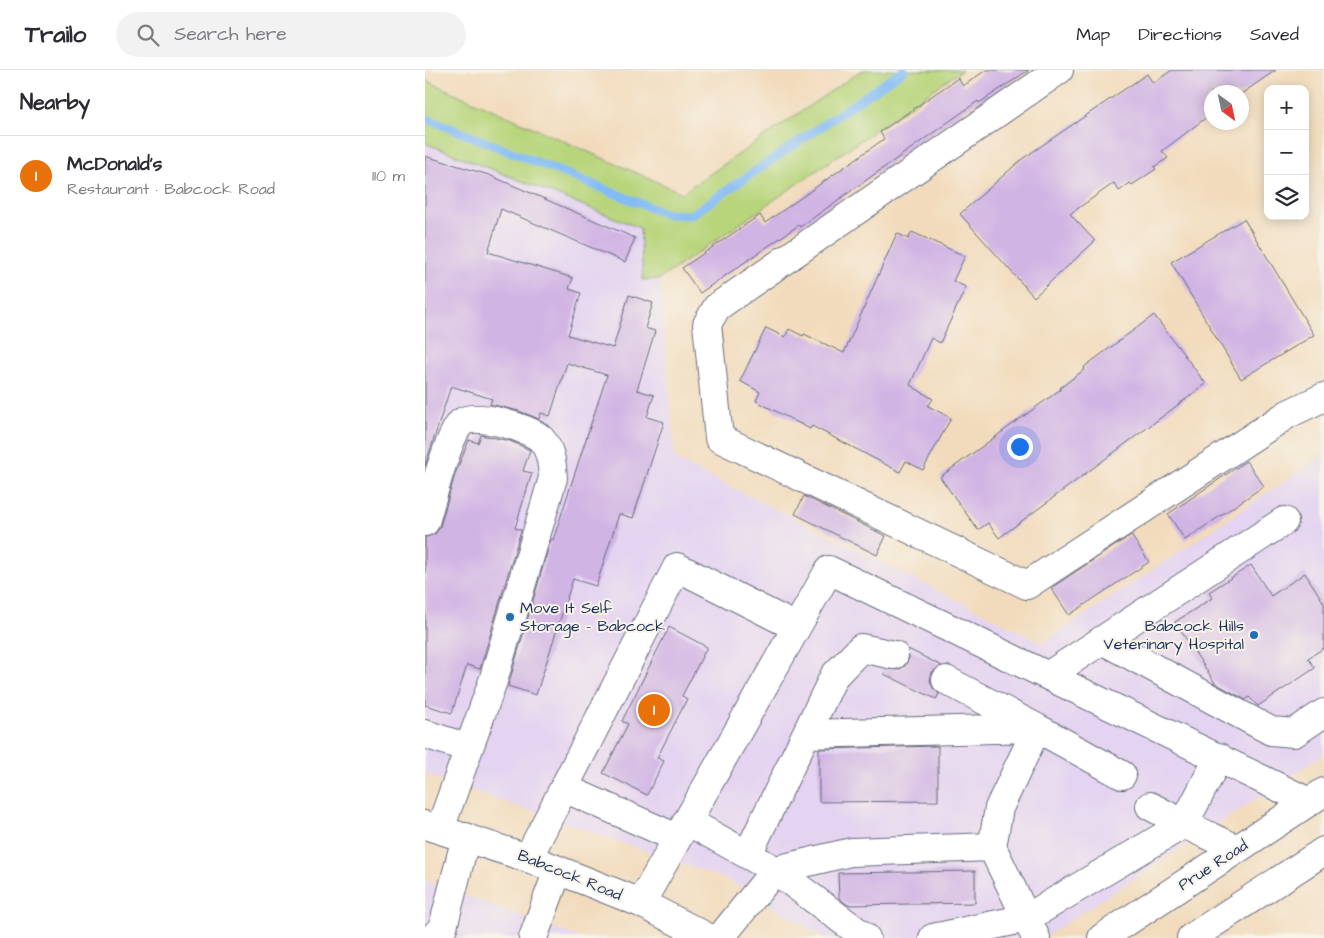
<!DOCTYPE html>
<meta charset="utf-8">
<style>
:root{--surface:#fff;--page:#f2f2f3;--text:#2b2b33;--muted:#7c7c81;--line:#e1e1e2;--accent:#1f6fb2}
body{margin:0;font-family:"Architects Daughter",sans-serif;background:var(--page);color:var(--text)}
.controls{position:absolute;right:15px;top:15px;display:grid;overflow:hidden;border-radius:10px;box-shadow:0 2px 12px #0003}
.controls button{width:45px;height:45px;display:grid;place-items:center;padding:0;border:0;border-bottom:1px solid var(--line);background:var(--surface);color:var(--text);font:25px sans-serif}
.compass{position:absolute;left:779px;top:15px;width:45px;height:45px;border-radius:50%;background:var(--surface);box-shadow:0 2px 12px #0003;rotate:147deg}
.you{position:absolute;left:594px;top:376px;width:18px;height:18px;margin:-12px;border:4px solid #fff;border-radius:50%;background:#1a73e8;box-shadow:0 0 0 8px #1a73e833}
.badge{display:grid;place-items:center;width:32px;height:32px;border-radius:50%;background:var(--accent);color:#fff;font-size:16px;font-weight:700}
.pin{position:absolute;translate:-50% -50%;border:2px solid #fff;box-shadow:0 1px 5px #0006}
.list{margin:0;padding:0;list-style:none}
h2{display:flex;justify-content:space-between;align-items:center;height:65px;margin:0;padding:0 20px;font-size:21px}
h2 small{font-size:16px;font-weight:400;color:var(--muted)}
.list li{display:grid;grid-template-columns:32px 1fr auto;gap:15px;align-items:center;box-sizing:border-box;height:80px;padding:0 20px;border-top:1px solid var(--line)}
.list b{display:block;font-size:19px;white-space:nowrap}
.list p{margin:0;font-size:16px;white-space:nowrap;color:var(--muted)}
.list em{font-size:16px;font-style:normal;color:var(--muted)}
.icon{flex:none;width:28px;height:28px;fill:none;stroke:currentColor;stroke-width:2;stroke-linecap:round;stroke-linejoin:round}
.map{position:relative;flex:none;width:899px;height:868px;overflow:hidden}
header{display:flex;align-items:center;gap:30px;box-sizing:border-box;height:70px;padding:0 25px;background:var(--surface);border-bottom:1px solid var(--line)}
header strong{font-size:24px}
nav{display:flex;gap:28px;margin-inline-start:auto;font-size:18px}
.search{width:350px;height:45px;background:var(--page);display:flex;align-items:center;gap:12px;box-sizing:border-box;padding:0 18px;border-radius:28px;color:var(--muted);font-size:19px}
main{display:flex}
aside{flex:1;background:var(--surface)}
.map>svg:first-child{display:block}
.built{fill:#e4d3f1}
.green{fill:#b8d57c;stroke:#6a826d}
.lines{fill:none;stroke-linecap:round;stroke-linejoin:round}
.stream{stroke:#83bcf4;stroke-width:9}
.building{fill:#d0b4e4}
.minor-casing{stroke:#666b7f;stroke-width:30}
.major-casing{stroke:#666b7f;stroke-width:30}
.minor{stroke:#fff;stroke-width:28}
.major{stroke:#fff;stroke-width:28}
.poi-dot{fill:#1f6fb2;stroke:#f7f3e8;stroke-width:2}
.labels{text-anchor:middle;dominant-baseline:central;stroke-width:4;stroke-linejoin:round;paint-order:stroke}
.poi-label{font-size:16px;fill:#1b2f5e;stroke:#f7f3e8;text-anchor:start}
.street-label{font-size:16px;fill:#1b2f5e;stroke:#f7f3e8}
</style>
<header>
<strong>Trailo</strong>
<div class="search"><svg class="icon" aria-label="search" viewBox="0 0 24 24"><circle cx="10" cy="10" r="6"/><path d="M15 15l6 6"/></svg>Search here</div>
<nav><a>Map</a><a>Directions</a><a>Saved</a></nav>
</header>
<main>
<aside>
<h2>Nearby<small></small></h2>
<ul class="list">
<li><span class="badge" style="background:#e8710a">1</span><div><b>McDonald's</b><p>Restaurant · Babcock Road</p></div><em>110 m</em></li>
</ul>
</aside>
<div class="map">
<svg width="899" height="868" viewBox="0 0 899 868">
<rect width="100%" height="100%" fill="#f7f3e8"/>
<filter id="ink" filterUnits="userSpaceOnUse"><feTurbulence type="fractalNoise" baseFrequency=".02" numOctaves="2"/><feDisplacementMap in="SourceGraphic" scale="10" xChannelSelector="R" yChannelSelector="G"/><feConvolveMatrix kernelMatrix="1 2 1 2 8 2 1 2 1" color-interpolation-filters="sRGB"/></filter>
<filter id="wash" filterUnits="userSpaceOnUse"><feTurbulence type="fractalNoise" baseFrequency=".0096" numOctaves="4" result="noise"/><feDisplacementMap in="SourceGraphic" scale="20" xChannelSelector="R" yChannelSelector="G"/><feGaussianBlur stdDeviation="1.12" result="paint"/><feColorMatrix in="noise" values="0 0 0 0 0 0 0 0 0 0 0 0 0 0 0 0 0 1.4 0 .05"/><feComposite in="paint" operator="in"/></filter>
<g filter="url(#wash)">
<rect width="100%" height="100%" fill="#f2dbbc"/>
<path class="built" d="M0 71 231 165 250 389 618 573 899 385V684L618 868H400L301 809 0 704Z
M0 811 156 868H0Z"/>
<path class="green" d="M437 0H537L235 209 218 210 215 158 0 73V10L257 123Z"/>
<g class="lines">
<path class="stream" d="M0 48 242 144 266 145 479 0"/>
</g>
<g id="blocks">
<path class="building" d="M561 0H604L554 33 553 31 375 157 374 155 275 223 257 198 335 145 340 153 459 69 455 62 533 8 538 16Z
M747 0H851L816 24 786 22V44L737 81 743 88 729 97 731 99 707 115 705 113 694 121 689 113 645 144 670 171 609 227 535 144 597 89 722 4 728 13Z
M0 86 64 105 210 168 200 192 76 139 63 182 148 208 144 219 156 223 143 265 188 278 204 225 228 233 220 258 230 261 212 320 229 325 222 347 239 352 208 448 194 444 171 516 148 509 111 625 83 616 126 469 128 470 182 305 142 293 125 346 116 343 114 349 94 341 65 334 67 329 26 316 0 396Z
M819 149 889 265 816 309 746 192Z
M487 162 540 186 528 211 541 217 515 273 506 268 485 315 508 329 503 336 526 348 498 400 481 391 475 402 387 356 385 359 331 331 335 322 315 311 341 258 360 267 364 259 378 266 379 264 419 283 472 163 483 169Z
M729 245 781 314 574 468 563 453 553 460 515 407 636 319 635 318 660 299 659 297Z
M56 365 85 371 105 380 98 401 107 403 90 458 96 460 55 599 42 595 27 643 0 635V467L10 464 15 457 30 404 44 370 53 373Z
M821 391 839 416 760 470 743 444Z
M379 426 461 466 452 485 370 444Z
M706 465 724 492 644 545 626 518Z
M826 495 846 526 880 503 899 533V578L883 588 890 598 833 636 824 627 821 630 790 613 750 552 787 528 784 522Z
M244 557 282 577 257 626 262 629 232 688 239 691 222 725 178 703 203 654 197 651Z
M483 579 517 596 507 602 505 610 508 618 514 624 511 629 459 604 462 599 473 600 480 596 484 588Z
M513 676V731L394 732V679Z
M550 801V833L423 835 414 828 413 803Z"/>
</g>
</g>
<g filter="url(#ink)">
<use href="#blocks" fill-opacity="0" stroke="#666b7f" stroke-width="1"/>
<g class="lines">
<g class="minor-casing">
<path id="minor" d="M634 0 292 237 282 254 294 368 602 515 863 344 899 327
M0 452C6 432 23 364 37 352 49 342 105 358 116 369 126 380 127 394 128 408L68 611 15 759
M677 570 846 661 869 663 899 643
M624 605 859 451
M521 610 612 658 574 738 567 777
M0 664 43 678
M381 664 612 658 697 705
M794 687 759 754 812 779
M139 718 252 768
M725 736 759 754
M262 751 350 800 426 782 567 777 611 868
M323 784 409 606 436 578 469 585
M103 788 252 497 371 557
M216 833 404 500 884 732
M8 868 18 857 41 767
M108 868 133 800
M295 868 350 800 441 868
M508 868 602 848 759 754"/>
</g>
<g class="major-casing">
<path id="major" d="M0 755 103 788 216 833 284 868
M677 868 899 722
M766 868 899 781"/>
</g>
<use href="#minor" class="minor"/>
<use href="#major" class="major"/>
</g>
</g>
<g class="poi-dot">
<circle cx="85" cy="547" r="5"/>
<circle cx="829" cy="565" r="5"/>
</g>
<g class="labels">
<g class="poi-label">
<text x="95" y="538">Move It Self<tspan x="95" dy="18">Storage - Babcock</tspan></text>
<text x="819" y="556" text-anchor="end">Babcock Hills<tspan x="819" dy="18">Veterinary Hospital</tspan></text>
</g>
<g class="street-label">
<text transform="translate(788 795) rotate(-33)">Prue Road</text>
<text transform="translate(145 805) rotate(22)">Babcock Road</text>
</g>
</g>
</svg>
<div class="controls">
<button>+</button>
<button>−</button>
<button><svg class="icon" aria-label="layers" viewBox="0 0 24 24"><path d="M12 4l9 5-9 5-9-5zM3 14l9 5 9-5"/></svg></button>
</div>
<svg class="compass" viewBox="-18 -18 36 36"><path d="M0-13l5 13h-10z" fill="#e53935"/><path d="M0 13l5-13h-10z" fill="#7c7c81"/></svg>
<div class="you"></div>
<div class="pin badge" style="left:229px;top:640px;background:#e8710a">1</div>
</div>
</main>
